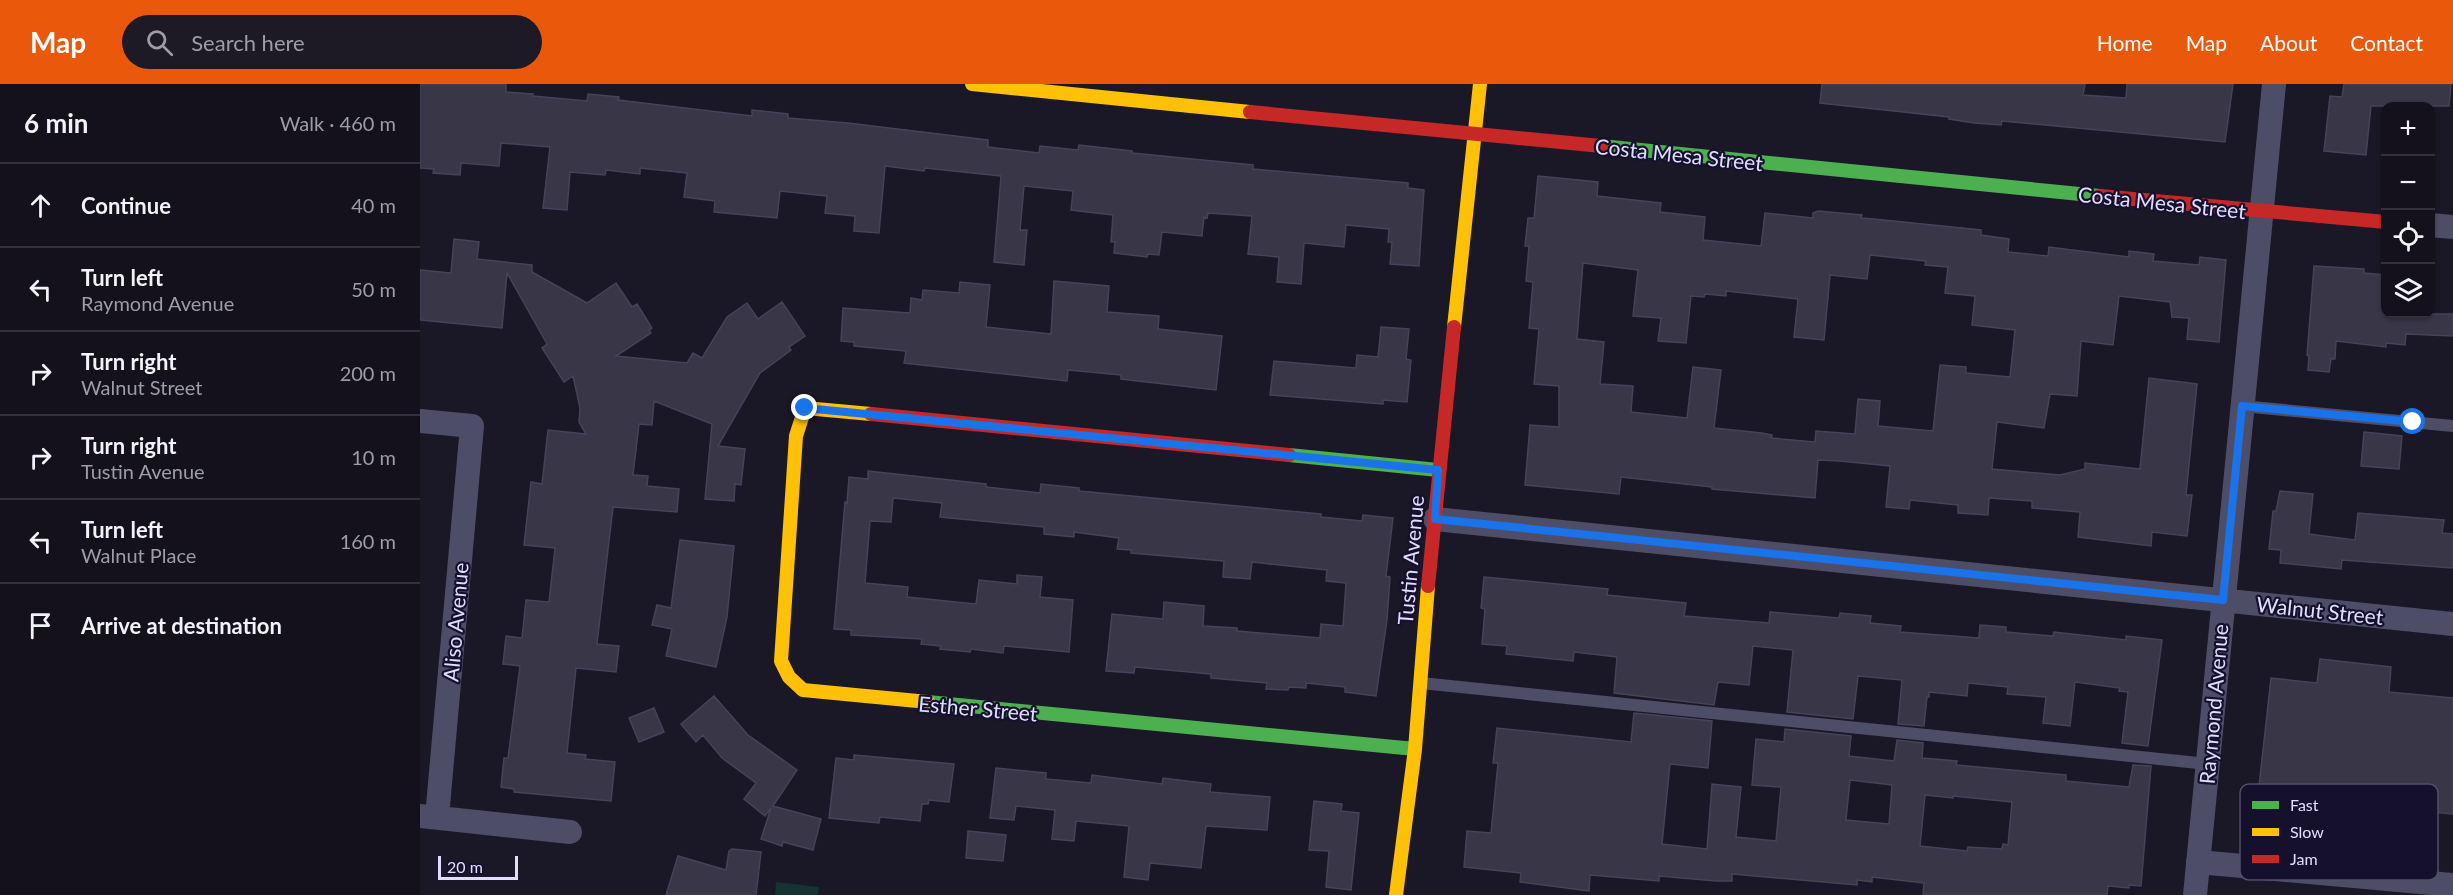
<!DOCTYPE html>
<meta charset="utf-8">
<style>
:root{--surface:#14111d;--page:#1d1a26;--text:#f1f3f6;--muted:#9d9da4;--line:#33313b;--accent:#ea580c}
body{margin:0;font-family:Lato,sans-serif;background:var(--page);color:var(--text)}
.controls{position:absolute;right:18px;top:18px;display:grid;overflow:hidden;border-radius:12px;box-shadow:0 2px 4px #0004}
.controls button{width:54px;height:54px;display:grid;place-items:center;padding:0;border:0;border-bottom:2px solid var(--line);background:var(--surface);color:var(--text);font:30px sans-serif}
.scale{position:absolute;left:18px;bottom:15px;width:80px;box-sizing:border-box;padding-left:6px;border:3px solid #e0ddff;border-top:0;font-size:16px;line-height:21px;white-space:nowrap;color:#e0ddff;-webkit-text-stroke:4px #15112d;paint-order:stroke}
.stop{position:absolute;width:18px;height:18px;margin:-14px;border:4px solid #1a73e8;border-radius:50%;background:#fff}
.stop.end{background:#1a73e8;border-color:#fff;box-shadow:0 2px 6px #0008}
.list{margin:0;padding:0;list-style:none}
h2{display:flex;justify-content:space-between;align-items:center;height:78px;margin:0;padding:0 24px;font-size:26px}
h2 small{font-size:20px;font-weight:400;color:var(--muted)}
.list li{display:grid;grid-template-columns:39px 1fr auto;gap:18px;align-items:center;box-sizing:border-box;height:84px;padding:0 24px;border-top:2px solid var(--line)}
.list b{display:block;font-size:22px;white-space:nowrap}
.list p{margin:0;font-size:20px;white-space:nowrap;color:var(--muted)}
.list em{font-size:20px;font-style:normal;color:var(--muted)}
.icon{flex:none;width:33px;height:33px;fill:none;stroke:currentColor;stroke-width:2;stroke-linecap:round;stroke-linejoin:round}
.map{position:relative;flex:none;width:2033px;height:811px;overflow:hidden}
header{display:flex;align-items:center;gap:36px;box-sizing:border-box;height:84px;padding:0 30px;background:var(--accent);color:#fff}
header strong{font-size:28px}
nav{display:flex;gap:33px;margin-inline-start:auto;font-size:21px}
.search{width:420px;height:54px;background:var(--page);display:flex;align-items:center;gap:15px;box-sizing:border-box;padding:0 21px;border-radius:33px;color:var(--muted);font-size:22px}
main{display:flex}
aside{flex:1;background:var(--surface)}
.map>svg:first-child{display:block}
.green{fill:#153333}
.building{fill:#393648;stroke:#474259;stroke-width:1.5;fill-rule:evenodd}
.lines{fill:none;stroke-linecap:round;stroke-linejoin:round}
.lane{stroke:#4d4d67;stroke-width:12}
.street{stroke:#4d4d67;stroke-width:24}
.fast{stroke:#4caf50;stroke-width:14}
.slow{stroke:#ffc107;stroke-width:14}
.jam{stroke:#c62828;stroke-width:14}
.route{stroke:#1a73e8;stroke-width:8}
.labels{text-anchor:middle;dominant-baseline:central;stroke-width:4.5;stroke-linejoin:round;paint-order:stroke}
.street-label{font-size:21px;fill:#e0ddff;stroke:#15112d}
.key{fill:#15112d;stroke:#524e6c;stroke-width:1.5}
.key-label{font-size:16px;fill:#e0ddff}
</style>
<header>
<strong>Map</strong>
<div class="search"><svg class="icon" aria-label="search" viewBox="0 0 24 24"><circle cx="10" cy="10" r="6"/><path d="M15 15l6 6"/></svg>Search here</div>
<nav><a>Home</a><a>Map</a><a>About</a><a>Contact</a></nav>
</header>
<main>
<aside>
<h2>6 min<small>Walk · 460 m</small></h2>
<ul class="list">
<li><svg class="icon" aria-label="ahead" viewBox="0 0 24 24"><path d="M12 20V5M6 11l6-6 6 6"/></svg><div><b>Continue</b></div><em>40 m</em></li>
<li><svg class="icon" aria-label="left" viewBox="0 0 24 24"><path d="M17 20v-9H6M10 6l-5 5 5 5"/></svg><div><b>Turn left</b><p>Raymond Avenue</p></div><em>50 m</em></li>
<li><svg class="icon" aria-label="right" viewBox="0 0 24 24"><path d="M7 20v-9h11M14 6l5 5-5 5"/></svg><div><b>Turn right</b><p>Walnut Street</p></div><em>200 m</em></li>
<li><svg class="icon" aria-label="right" viewBox="0 0 24 24"><path d="M7 20v-9h11M14 6l5 5-5 5"/></svg><div><b>Turn right</b><p>Tustin Avenue</p></div><em>10 m</em></li>
<li><svg class="icon" aria-label="left" viewBox="0 0 24 24"><path d="M17 20v-9H6M10 6l-5 5 5 5"/></svg><div><b>Turn left</b><p>Walnut Place</p></div><em>160 m</em></li>
<li><svg class="icon" aria-label="arrive" viewBox="0 0 24 24"><path d="M6 21V4h12l-3 4 3 4H6"/></svg><div><b>Arrive at destination</b></div></li>
</ul>
</aside>
<div class="map">
<svg width="2033" height="811" viewBox="0 0 2033 811">
<rect width="100%" height="100%" fill="#1a1727"/>
<path class="green" d="M356 798 399 803 398 811H355Z"/>
<path class="building" d="M0 0H86V8L113 10V12L167 17 168 10 199 13 198 16 332 32V26L368 30V34L428 39 568 56V63L619 69 620 62 658 66 659 61 712 67V69L833 81V85L988 99V104L1004 106 999 182 970 180 972 158H968L969 145 926 141 924 163 884 159 881 200 857 198 859 173 828 170 832 132 788 129 787 134 784 133 782 152 742 148 739 171 728 170 727 173 694 169 695 158H691L693 131 651 126 653 107 604 102 600 146H607L604 181 574 178 581 92 505 84 504 87 465 82 459 149 434 147 435 132 405 129 407 112 360 107 357 134 294 128 295 117 264 113 267 89 220 84V90L186 86 185 91 150 88 147 126 123 124 130 63 81 59 79 82 41 79 40 91 13 89 14 85 0 84Z
M1402 0H1665L1663 11 1706 14 1707 0H1813L1805 58 1582 37 1581 41 1554 39 1529 35V33L1400 19Z
M1924 0H2031L2029 22H1951L1946 71 1904 67 1910 12 1922 13Z
M1118 92 1178 98 1177 112 1241 119 1240 128 1285 133 1283 156 1341 162 1345 129 1393 134V129L1398 127 1442 131 1441 134 1454 135 1561 146V151L1589 155 1588 168 1628 172 1629 163 1709 173V167L1734 170 1733 177 1779 181 1780 173 1806 176 1799 258 1767 255 1769 234 1752 233 1750 218 1699 212 1693 261 1661 257 1657 312 1630 310 1624 344 1577 338 1572 385 1640 391 1665 385V379L1720 385 1729 294 1777 300 1766 411H1772L1767 452 1732 448 1731 462 1658 453 1660 428 1612 424V417L1569 414 1568 431 1538 429V421L1490 416 1489 425 1466 423 1470 382 1420 377 1398 376 1395 414 1292 405V403L1201 393 1199 410 1105 401 1110 341 1139 343V302L1114 300 1119 245 1109 244 1113 198 1106 197 1109 162H1105L1108 134H1114ZM1450 171 1506 177 1505 181 1528 183 1525 209 1555 212 1552 241 1595 246 1590 293 1546 289V283L1520 281 1513 347 1458 342 1460 317 1438 315 1435 350 1396 347 1395 358 1351 354 1352 351 1342 349 1294 344 1301 286 1273 283 1267 334 1211 328 1213 302 1180 300 1184 258 1157 255 1163 179 1218 186 1213 232 1241 234 1238 257 1266 259 1271 212 1284 213 1285 210 1306 212V207L1378 215 1374 253 1404 256 1410 191 1447 195Z
M34 155 59 158 57 175 112 181V188L167 219 196 199 212 223 217 220 232 244 229 246 231 249 196 272 267 279 273 269 282 274 307 233 327 219 338 235 362 218 385 252 369 263 371 266 340 289 298 362 325 365 321 401 315 400 314 417 285 415 292 340 234 317 232 341 219 340 213 391 228 392 227 402 259 405 257 428 193 423 177 560 199 562 196 588 156 584 147 669 166 671 165 675 195 678 191 717 94 708V705L81 703 84 674H88L100 582 83 580 86 552 102 554 106 516 129 518 135 464 104 461 111 398 122 400 128 346 166 350 159 338 160 324 153 292 144 298 122 264 127 260 87 189 82 244 0 236V186L31 189Z
M1894 182 1944 185V189L1965 191V230H2033V252L1986 250 1985 261 1966 259V263L1916 257 1915 275H1911L1909 288 1888 286 1889 272 1887 271Z
M634 197 689 202 687 228 739 232 738 245 802 252 796 306 701 295V291L648 286 647 297 484 279 486 267 434 262V258L421 257 423 224 490 229 491 214 502 216 503 206 539 209 540 198 570 201 566 243 631 250Z
M961 243 989 245 986 275 991 276 987 318 963 316V320L850 311 854 277 936 284 937 271 958 273Z
M1944 348 1982 352 1979 385 1941 382Z
M448 387 566 400V403L620 409 621 400 659 404V407L901 430V433L942 437 943 431 973 434 966 492 970 493 967 536 956 612 925 608V603L886 599V604L869 603 868 606 846 605 847 599 791 594V590L715 583 714 589 686 587 692 530 743 535 744 518 784 522 783 542 817 544V547L900 554 901 540 923 542 926 499 906 497 907 486 832 478 830 495 803 493 804 477 711 469V466L697 465 699 454 654 448V453L624 450V443L520 433 522 419 473 414 471 438 450 437 445 499 488 503 487 513 556 520 559 496 597 500V491L622 493 620 513 653 516 649 568 584 562 583 569 551 565 550 568 520 565 521 562 501 560 502 555 431 551V546L414 545 425 418 427 419 429 393 448 395Z
M1860 407 1893 410 1889 450 1935 456 1938 429 2024 436 2022 449 2033 450V484L1922 476 1921 485 1860 479 1861 466 1849 465 1853 427H1856Z
M260 456 314 462 307 533 296 583 246 572 252 545 232 541 237 521 251 524Z
M1064 493 1188 505 1187 511 1266 519 1264 532 1349 539 1350 528 1419 534 1420 529 1451 532 1450 539 1481 542 1480 548 1559 554 1560 541 1586 543V548L1633 552 1634 548 1706 556V552L1742 556 1728 662 1702 659 1708 608 1699 607 1700 604 1655 598 1650 642 1623 639 1626 613 1587 610 1588 603 1548 599 1547 612 1509 608V613H1507L1504 642 1478 640 1482 596 1438 592 1433 635 1367 628 1373 566 1333 562 1329 601 1298 598 1294 621 1194 609 1197 573 1154 568 1153 577 1086 570 1087 562 1062 560 1065 525 1061 524Z
M1900 575 1971 583 1969 608 2033 614V730L1958 723 1956 745 1915 742 1883 739 1885 716 1838 711 1851 594 1897 599Z
M294 612 328 651 377 686 353 722 401 735 393 766 363 758 362 762 341 755 351 724 345 732 324 715 336 699 302 674 283 651 276 658 261 640Z
M234 624 244 648 219 658 209 634Z
M1214 629 1292 637 1288 684 1250 680 1242 760 1287 765 1292 700 1321 703 1316 753 1356 757 1361 703 1332 701 1336 655 1364 658 1365 645 1431 652 1429 672 1474 677 1477 656 1503 659 1502 674 1537 677 1536 681 1646 691V697L1709 703 1713 681 1731 682 1721 802 1709 801V804L1688 802 1687 811H1503L1504 799 1452 793V798L1437 796V801L1312 790V797H1296L1239 792V797L1170 791 1169 807 1100 798 1101 789 1044 783 1047 747 1071 749 1078 679H1073L1077 644 1211 658ZM1430 696 1472 701 1469 740 1426 736ZM1505 711 1533 714V712L1592 718 1588 761 1583 760 1582 765 1548 763 1547 767 1500 762Z
M434 671 534 680 529 718 509 716 508 720H502L500 737 460 733 459 739 409 734 416 674 434 676Z
M576 684 626 689V695L671 699 672 691 742 700 743 694 791 700 790 708 850 713 847 746 786 742 781 784 730 779 728 796 704 793 709 742 656 737 654 757 632 755 635 726 596 722 594 736 570 734Z
M894 717 922 720 921 727 939 729 931 806 906 803 909 767 889 766Z
M548 747 586 751 583 777 546 774Z
M312 765 341 768 336 811H246L258 772 306 786 309 767Z"/>
<g class="lines">
<path class="lane" d="M1822 322 2033 342
M1001 599 1788 680"/>
<path class="street" d="M2010 141 2033 143
M0 337 52 342 17 733
M1015 435 2033 540
M0 732 150 748
M1778 778 2033 801
M1775 811 1854 0"/>
<path class="fast" d="M1181 62 1680 112
M869 371 1018 386
M508 618 995 665"/>
<path class="slow" d="M552 0 830 28
M1034 243 1060 0
M451 330 385 324 376 352 361 577 369 593 383 606 508 618
M976 811 995 665 1008 502"/>
<path class="jam" d="M830 28 1181 62
M1680 112 1966 138
M451 330 869 371
M1008 502 1034 243"/>
</g>
<g class="lines">
<path class="route" d="M385 324 1018 386 1015 435 1803 516 1822 322 1993 338"/>
</g>
<g class="labels">
<g class="street-label">
<text transform="translate(1259 70) rotate(6)">Costa Mesa Street</text>
<text transform="translate(1742 118) rotate(6)">Costa Mesa Street</text>
<text transform="translate(990 476) rotate(-85)">Tustin Avenue</text>
<text transform="translate(1900 526) rotate(6)">Walnut Street</text>
<text transform="translate(35 538) rotate(-85)">Aliso Avenue</text>
<text transform="translate(1793 620) rotate(-85)">Raymond Avenue</text>
<text transform="translate(558 624) rotate(5)">Esther Street</text>
</g>
</g>
<rect x="1820" y="700" width="198" height="96" rx="9" class="key"/>
<rect x="1832" y="717" width="27" height="8" fill="#4caf50"/>
<rect x="1832" y="744" width="27" height="8" fill="#ffc107"/>
<rect x="1832" y="771" width="27" height="8" fill="#c62828"/>
<g class="key-label">
<text x="1870" y="727">Fast</text>
<text x="1870" y="754">Slow</text>
<text x="1870" y="781">Jam</text>
</g>
</svg>
<div class="controls">
<button>+</button>
<button>−</button>
<button><svg class="icon" aria-label="locate" viewBox="0 0 24 24"><circle cx="12" cy="12" r="6"/><path d="M12 2v4M12 18v4M2 12h4M18 12h4"/></svg></button>
<button><svg class="icon" aria-label="layers" viewBox="0 0 24 24"><path d="M12 4l9 5-9 5-9-5zM3 14l9 5 9-5"/></svg></button>
</div>
<div class="scale">20 m</div>
<div class="stop" style="left:1993px;top:338px"></div>
<div class="stop end" style="left:385px;top:324px"></div>
</div>
</main>
